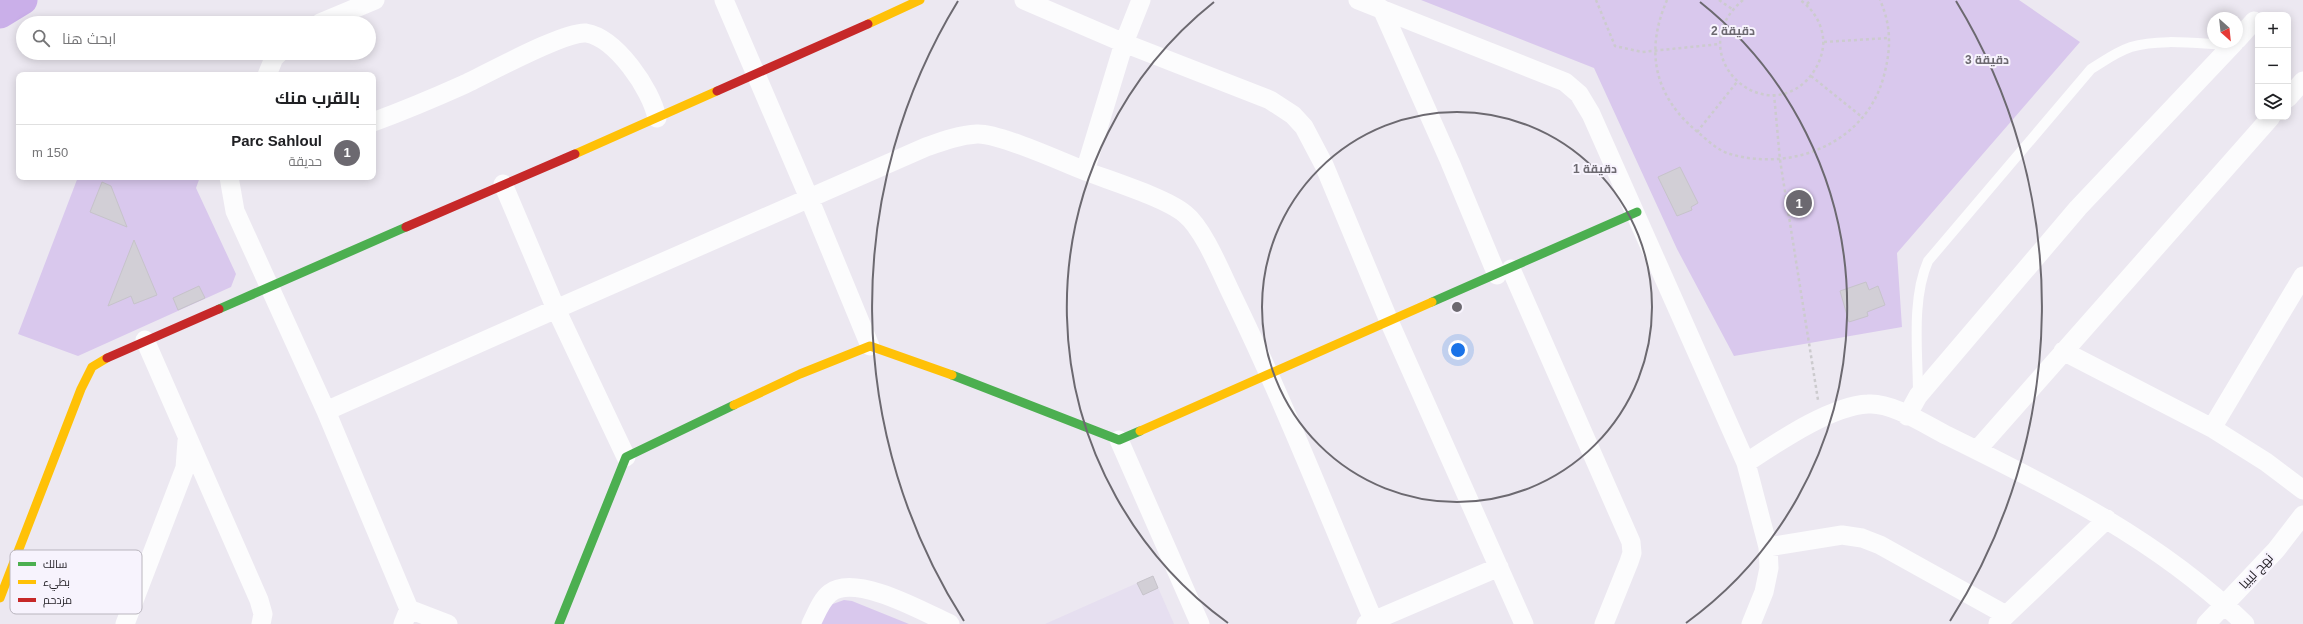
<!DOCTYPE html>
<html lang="ar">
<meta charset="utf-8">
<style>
:root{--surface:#fff;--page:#f6f6f6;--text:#202124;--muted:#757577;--line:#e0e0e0;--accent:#6c6970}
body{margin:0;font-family:Helvetica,Cairo,sans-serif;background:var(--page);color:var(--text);direction:rtl}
.controls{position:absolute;right:12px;top:12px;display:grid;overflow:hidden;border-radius:8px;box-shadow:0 2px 10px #0003}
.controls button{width:36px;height:36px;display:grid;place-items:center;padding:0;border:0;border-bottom:1px solid var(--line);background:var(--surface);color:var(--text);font:20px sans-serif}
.compass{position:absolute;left:2207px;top:12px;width:36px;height:36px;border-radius:50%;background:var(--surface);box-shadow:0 2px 10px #0003;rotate:153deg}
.you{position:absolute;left:1458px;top:350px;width:14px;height:14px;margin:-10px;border:3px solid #fff;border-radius:50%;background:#1a73e8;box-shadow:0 0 0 6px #1a73e833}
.badge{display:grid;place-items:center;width:26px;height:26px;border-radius:50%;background:var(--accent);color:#fff;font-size:13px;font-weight:700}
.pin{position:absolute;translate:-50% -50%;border:2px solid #fff;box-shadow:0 1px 4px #0006}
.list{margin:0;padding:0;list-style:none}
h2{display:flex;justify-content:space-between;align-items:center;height:52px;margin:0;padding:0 16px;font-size:17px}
h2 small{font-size:13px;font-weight:400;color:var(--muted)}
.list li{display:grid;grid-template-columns:26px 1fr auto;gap:12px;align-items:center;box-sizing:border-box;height:56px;padding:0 16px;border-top:1px solid var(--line)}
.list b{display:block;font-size:15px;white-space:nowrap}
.list p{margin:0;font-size:13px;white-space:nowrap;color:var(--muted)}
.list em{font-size:13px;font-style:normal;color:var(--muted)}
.icon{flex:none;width:22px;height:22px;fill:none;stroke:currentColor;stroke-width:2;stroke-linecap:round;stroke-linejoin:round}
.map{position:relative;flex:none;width:2303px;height:624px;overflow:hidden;direction:ltr}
.search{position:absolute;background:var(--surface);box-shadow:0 2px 10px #0003;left:16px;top:16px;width:360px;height:44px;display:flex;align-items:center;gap:10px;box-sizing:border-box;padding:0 14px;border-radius:22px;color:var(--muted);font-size:15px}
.panel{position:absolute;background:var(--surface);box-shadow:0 2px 10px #0003;left:16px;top:72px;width:360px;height:108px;border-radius:8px;direction:rtl}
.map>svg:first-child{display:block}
.built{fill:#e6dff0}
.green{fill:#d9c8ed}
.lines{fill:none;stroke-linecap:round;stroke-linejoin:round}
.river{stroke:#caafe9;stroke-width:29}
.building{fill:#d2cfd6;stroke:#c6c3ca}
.path{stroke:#cccbce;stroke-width:2.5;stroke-dasharray:3 3;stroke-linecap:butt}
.lane{stroke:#fcfcfd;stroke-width:10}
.street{stroke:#fcfcfd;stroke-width:19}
.fast{stroke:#4caf50;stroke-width:9}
.slow{stroke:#ffc107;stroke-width:9}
.jam{stroke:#c62828;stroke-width:9}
.ring{fill:none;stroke:#6c6970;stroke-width:2}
.labels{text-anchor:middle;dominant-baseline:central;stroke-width:4;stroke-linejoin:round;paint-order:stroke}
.street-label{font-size:13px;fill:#27242a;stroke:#f7f3fd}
.key{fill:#f7f3fd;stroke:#b9b5be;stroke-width:1}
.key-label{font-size:11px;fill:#27242a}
.centre{fill:#6c6970;stroke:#f7f3fd;stroke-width:2}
.ring-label{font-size:12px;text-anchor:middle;font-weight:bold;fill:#6c6970;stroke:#f7f3fd;stroke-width:4;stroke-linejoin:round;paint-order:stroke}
</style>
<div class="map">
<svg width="2303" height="624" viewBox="0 0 2303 624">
<rect width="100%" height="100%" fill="#ece8f1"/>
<path class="built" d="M1153 576 1174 624H1045Z"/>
<path class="green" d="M1421 0H2019L2080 42 1897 253 1902 327 1734 356 1677 249 1594 68Z
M78 177H200L196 188 236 274 231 287 78 356 18 334Z
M844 600 852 601 909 624H819L830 605Z"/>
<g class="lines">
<path class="river" d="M0 14 23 0"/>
</g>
<path class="building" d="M1680 167 1698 203 1691 207 1692 210 1677 216 1658 177Z
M102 182 111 186 127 227 90 212Z
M134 240 157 295 134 304 131 296 108 306Z
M1866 282 1869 290 1878 286 1885 305 1867 312 1868 316 1849 322 1840 291Z
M199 286 205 298 178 310 173 298Z
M1153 576 1158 588 1143 595 1137 583Z"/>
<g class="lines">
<path class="path" d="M1596 0 1615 46 1642 52 1720 44
M1667 0C1644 53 1655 98 1700 134 1708 141 1719 151 1730 154 1791 172 1864 144 1883 79 1891 51 1892 27 1880 0
M1719 0 1732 9
M1743 0C1682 51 1757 126 1805 82 1815 72 1821 61 1823 47 1825 29 1815 10 1800 0
M1807 4 1811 0
M1824 42 1888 38
M1811 76 1862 117
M1774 94 1780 160 1818 400
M1697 132 1737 82"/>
<path class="lane" d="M1918 394C1918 353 1911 300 1928 261L2091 69C2104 61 2116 52 2131 47 2160 38 2201 44 2232 45"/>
<path class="street" d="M724 0 809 198 870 346
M1024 0 1124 43 1270 100 1293 115 1304 127 1324 165 1389 321 1524 624
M1358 0 1565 82 1579 94 1591 114 1746 463 1768 547 1769 568 1764 592 1751 624
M1382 9 1450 162 1497 275
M320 23 375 0
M2237 40 2254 21
M267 75 274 58 279 53
M2288 98 2303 81
M373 122C403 111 434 98 463 85 487 74 564 31 586 33 616 38 651 89 657 118
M1085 171C1111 181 1166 198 1185 214 1204 229 1222 275 1233 297 1285 404 1328 515 1375 624
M229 177 235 211 326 411 409 609 448 624
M1511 269 1631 542 1632 553 1629 562 1604 624
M145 340 259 600 263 614 261 624
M2063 351 2212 428 2266 462 2303 490
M326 411 556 309 503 184
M1907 416 1918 396 2078 208 2235 42
M2212 428 2303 276
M1119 440 1200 624
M1977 450 2271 117
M626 457 556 309 926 147C943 141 959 135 977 134 999 133 1062 162 1085 171L1124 43 1141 0
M1746 463C1778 442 1830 406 1868 404 1892 402 1926 425 1948 436 2054 488 2160 541 2245 624
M1768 547 1842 535 1862 538 1880 545 2006 615
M1998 623 2107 519
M125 624 185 468 187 441
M403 624 409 609
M811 624C816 614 821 600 830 593 855 573 924 612 950 624
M1366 624 1499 567
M2206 624 2276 550 2303 515"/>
<path class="fast" d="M1432 302 1637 212
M219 309 406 227
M952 375 1119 440 1140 431
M559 624 626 457 734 405"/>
<path class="slow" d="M868 24 920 0
M575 154 717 91
M734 405 800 374 870 346 952 375
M1140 431 1432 302
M0 598 81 389 92 367 107 358"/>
<path class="jam" d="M717 91 868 24
M406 227 575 154
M107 358 219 309"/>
</g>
<g class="ring">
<circle cx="1457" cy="307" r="195"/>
<path d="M1228 623A390 390 0 0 1 1214 2M1700 2A390 390 0 0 1 1686 623"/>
<path d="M964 621A585 585 0 0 1 958 1M1956 1A585 585 0 0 1 1950 621"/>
</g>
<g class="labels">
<g class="street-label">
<text transform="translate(2256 571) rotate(-47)">نهج ليبيا</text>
</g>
</g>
<rect x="10" y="550" width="132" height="64" rx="6" class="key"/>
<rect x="18" y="562" width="18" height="4" fill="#4caf50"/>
<rect x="18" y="580" width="18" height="4" fill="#ffc107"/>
<rect x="18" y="598" width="18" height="4" fill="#c62828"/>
<g class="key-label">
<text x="43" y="568">سالك</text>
<text x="43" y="586">بطيء</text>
<text x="43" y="604">مزدحم</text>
</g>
<circle cx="1457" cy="307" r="6" class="centre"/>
<g class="ring-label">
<text x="1733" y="35">2 دقيقة</text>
<text x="1987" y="64">3 دقيقة</text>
<text x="1595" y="173">1 دقيقة</text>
</g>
</svg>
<div class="controls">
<button>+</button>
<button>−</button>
<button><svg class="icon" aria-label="layers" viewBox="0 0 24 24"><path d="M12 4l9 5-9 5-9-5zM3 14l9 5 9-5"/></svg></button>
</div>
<svg class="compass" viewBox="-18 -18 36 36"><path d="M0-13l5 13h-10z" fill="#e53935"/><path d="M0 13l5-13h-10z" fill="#757577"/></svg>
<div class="you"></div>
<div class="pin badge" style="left:1799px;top:203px">1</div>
<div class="search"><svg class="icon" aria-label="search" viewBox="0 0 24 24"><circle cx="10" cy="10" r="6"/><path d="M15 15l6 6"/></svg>ابحث هنا</div>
<section class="panel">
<h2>بالقرب منك<small></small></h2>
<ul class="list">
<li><span class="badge">1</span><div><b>Parc Sahloul</b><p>حديقة</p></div><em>150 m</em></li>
</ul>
</section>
</div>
